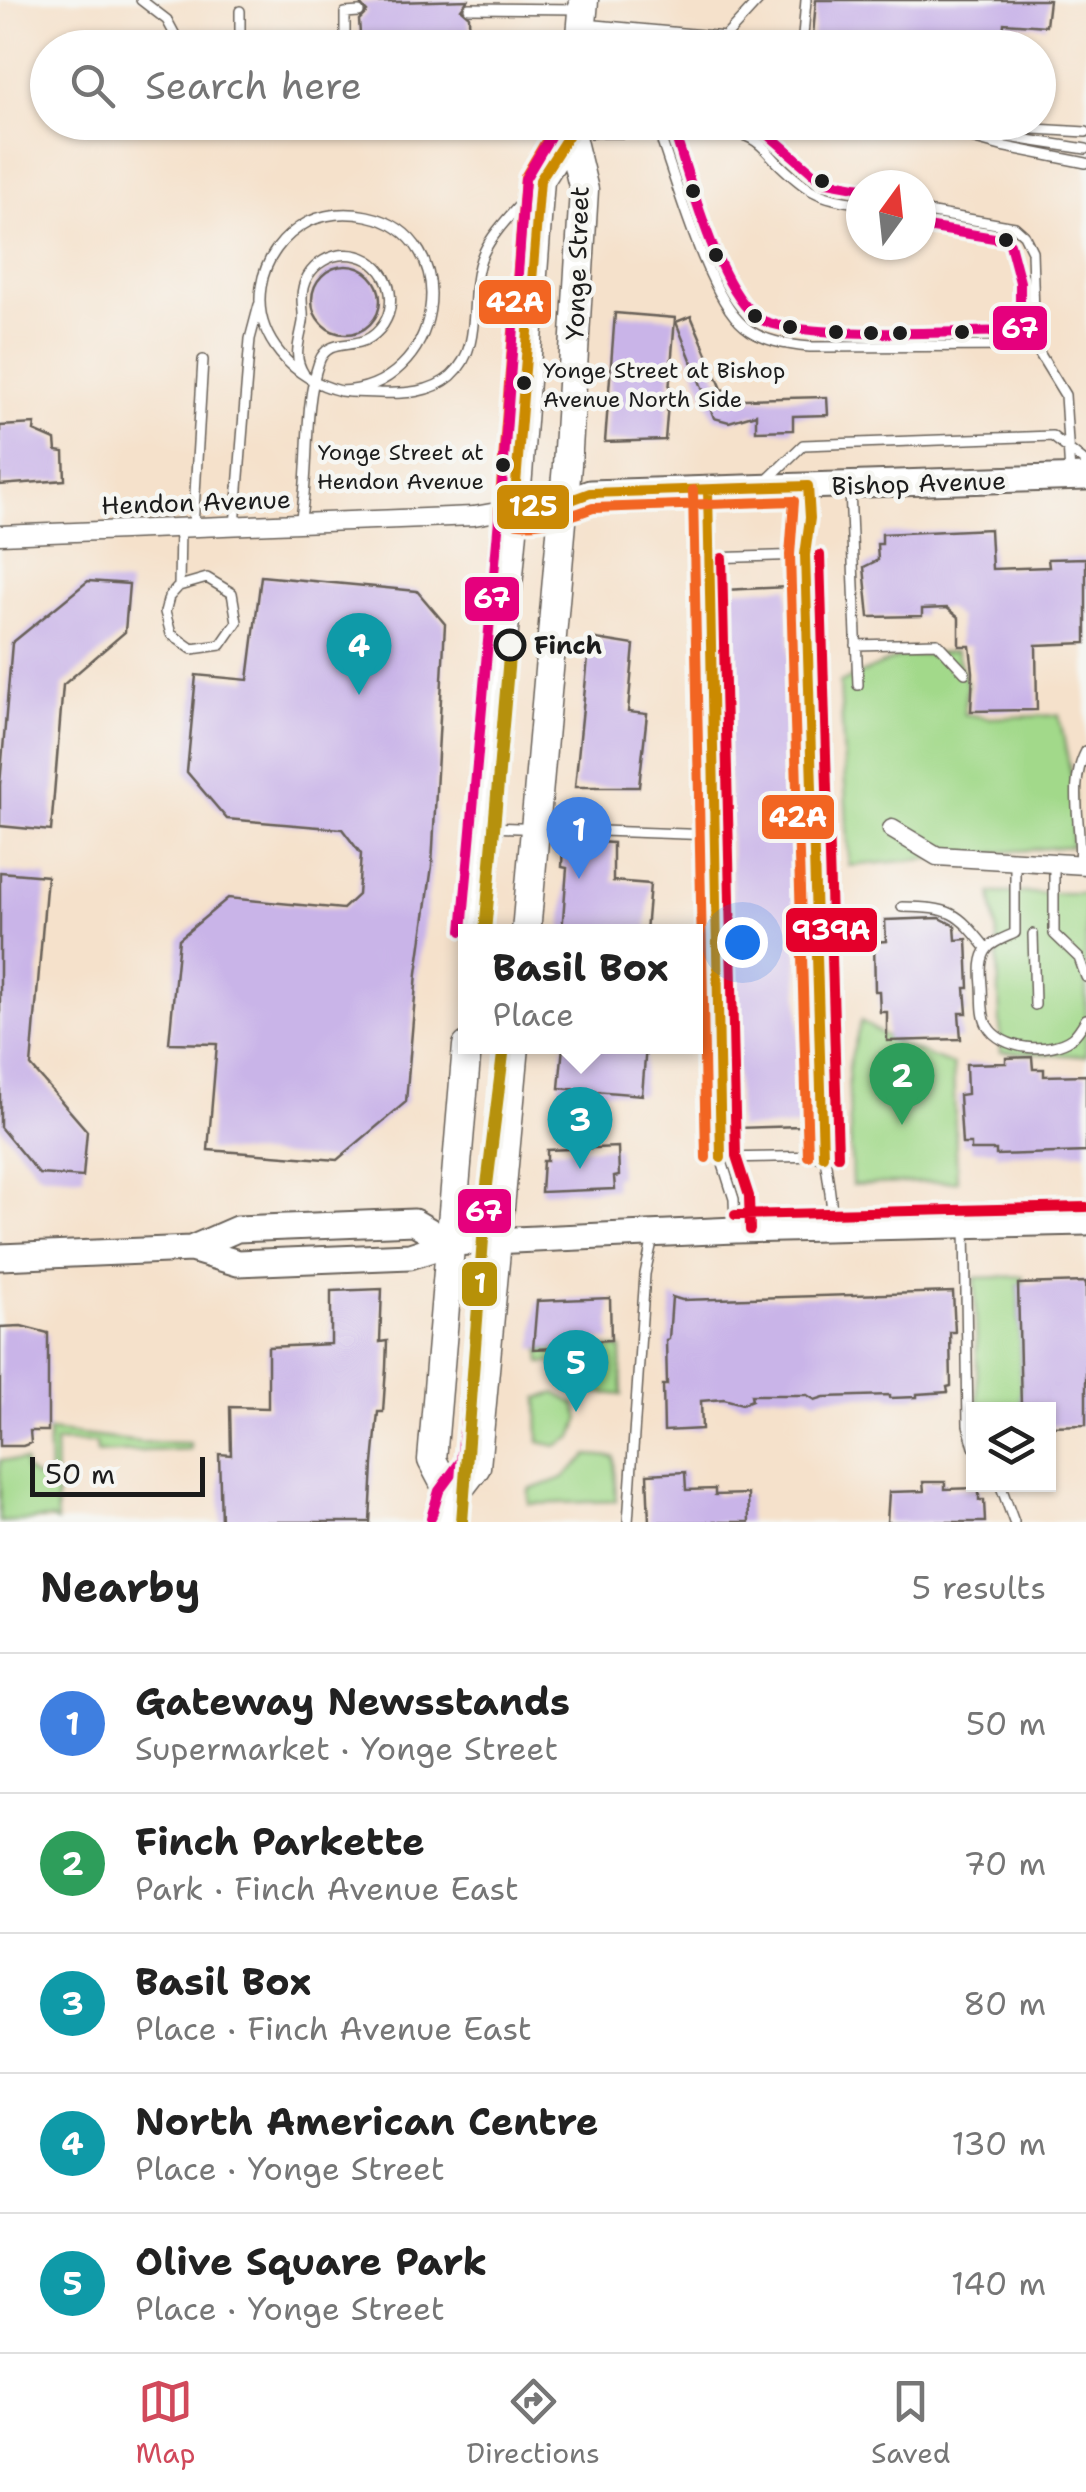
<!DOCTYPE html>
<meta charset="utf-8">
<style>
:root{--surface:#fff;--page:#f6f6f6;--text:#222;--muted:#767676;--line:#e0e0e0;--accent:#d1495b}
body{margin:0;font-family:"Shantell Sans",sans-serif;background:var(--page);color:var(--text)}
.controls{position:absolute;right:30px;bottom:30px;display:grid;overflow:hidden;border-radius:0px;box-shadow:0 2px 8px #0004}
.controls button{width:90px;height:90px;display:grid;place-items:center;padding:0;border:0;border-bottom:2px solid var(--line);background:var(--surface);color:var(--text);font:50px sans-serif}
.compass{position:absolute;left:846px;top:170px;width:90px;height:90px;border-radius:50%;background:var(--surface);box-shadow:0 2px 8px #0004;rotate:15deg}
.scale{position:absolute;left:30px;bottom:25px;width:175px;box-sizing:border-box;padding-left:10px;border:5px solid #1c1c1c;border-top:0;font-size:28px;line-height:35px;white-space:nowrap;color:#1c1c1c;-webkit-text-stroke:8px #f6f6f2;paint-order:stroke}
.you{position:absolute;left:742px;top:942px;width:35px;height:35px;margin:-25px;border:8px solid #fff;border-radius:50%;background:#1a73e8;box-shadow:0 0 0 15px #1a73e833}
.badge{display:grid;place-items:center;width:65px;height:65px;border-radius:50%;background:var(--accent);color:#fff;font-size:32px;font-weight:700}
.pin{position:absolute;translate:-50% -82px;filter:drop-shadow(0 2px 5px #0008)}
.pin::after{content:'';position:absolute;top:52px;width:35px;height:30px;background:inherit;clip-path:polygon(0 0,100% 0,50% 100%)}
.popup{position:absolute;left:458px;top:924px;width:245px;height:130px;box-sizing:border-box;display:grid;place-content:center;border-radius:0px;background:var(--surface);filter:drop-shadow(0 2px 8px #0005);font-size:32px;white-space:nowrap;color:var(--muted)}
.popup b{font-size:38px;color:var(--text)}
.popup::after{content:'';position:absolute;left:50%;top:100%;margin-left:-20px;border:20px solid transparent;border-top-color:var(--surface)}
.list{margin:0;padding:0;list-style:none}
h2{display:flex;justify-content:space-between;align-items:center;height:130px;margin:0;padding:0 40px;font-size:42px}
h2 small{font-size:32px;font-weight:400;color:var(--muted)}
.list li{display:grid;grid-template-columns:65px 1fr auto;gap:30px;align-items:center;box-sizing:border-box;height:140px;padding:0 40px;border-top:2px solid var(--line)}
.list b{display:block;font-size:38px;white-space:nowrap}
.list p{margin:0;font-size:32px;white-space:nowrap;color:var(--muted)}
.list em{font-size:32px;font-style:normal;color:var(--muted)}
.icon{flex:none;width:55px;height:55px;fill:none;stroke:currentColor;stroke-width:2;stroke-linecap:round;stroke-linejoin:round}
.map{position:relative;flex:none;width:1086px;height:1522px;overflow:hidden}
.search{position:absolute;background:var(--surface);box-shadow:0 2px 8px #0004;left:30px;right:30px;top:30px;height:110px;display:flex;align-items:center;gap:25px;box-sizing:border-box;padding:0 35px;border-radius:55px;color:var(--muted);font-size:38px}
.sheet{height:830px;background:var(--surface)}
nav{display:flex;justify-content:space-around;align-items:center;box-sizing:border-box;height:140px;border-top:2px solid var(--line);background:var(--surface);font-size:28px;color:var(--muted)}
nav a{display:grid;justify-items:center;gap:5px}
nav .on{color:var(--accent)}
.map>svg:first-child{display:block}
.green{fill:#a2d98a;stroke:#5f7a53;stroke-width:2.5}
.building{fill:#c9b4e8}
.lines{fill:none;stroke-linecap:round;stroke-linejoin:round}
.lane-casing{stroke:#686159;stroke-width:12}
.street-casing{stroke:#686159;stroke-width:21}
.secondary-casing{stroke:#686159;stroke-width:29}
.primary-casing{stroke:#686159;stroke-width:31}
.lane{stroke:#fff;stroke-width:9}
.street{stroke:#fff;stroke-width:18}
.secondary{stroke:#fff;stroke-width:25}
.primary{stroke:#fff;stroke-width:28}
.bus-1-casing{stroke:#f6f6f2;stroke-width:18}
.bus-2-casing{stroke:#f6f6f2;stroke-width:18}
.bus-3-casing{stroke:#f6f6f2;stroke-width:18}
.bus-4-casing{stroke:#f6f6f2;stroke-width:18}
.bus-1{stroke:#cb8a06;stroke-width:10}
.bus-2{stroke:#f26522;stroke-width:10}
.bus-3{stroke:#e5007d;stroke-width:10}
.bus-4{stroke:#e4002b;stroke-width:10}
.metro-1-casing{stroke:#f6f6f2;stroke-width:20}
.metro-1{stroke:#b69108;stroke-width:12}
.bus-dot{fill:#1c1c1c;stroke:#f6f6f2;stroke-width:4}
.stop-dot{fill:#f6f6f2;stroke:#1c1c1c;stroke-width:5}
.labels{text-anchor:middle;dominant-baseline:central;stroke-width:9;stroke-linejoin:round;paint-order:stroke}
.bus-label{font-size:22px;fill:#1c1c1c;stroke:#f6f6f2;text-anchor:start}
.street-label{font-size:25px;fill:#1c1c1c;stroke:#f6f6f2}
.stop-label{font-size:25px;font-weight:bold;fill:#1c1c1c;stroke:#f6f6f2;text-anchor:start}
.line-badge{stroke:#f6f6f2;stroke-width:4}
.badge-label{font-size:28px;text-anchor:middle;font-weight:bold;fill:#fff}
</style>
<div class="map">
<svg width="1086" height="1522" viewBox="0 0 1086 1522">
<rect width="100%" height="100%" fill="#f6f6f2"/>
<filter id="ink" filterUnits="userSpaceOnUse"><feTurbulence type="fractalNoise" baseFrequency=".01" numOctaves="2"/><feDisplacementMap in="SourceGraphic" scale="20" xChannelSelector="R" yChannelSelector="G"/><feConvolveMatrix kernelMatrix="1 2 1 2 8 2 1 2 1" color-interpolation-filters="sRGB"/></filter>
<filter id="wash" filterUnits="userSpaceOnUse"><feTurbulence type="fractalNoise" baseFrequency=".0048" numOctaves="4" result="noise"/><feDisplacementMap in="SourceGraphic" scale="40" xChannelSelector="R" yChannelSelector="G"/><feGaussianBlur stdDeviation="2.25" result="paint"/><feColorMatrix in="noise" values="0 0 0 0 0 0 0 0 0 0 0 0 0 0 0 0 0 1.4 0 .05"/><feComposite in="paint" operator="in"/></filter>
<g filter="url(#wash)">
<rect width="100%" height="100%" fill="#f5e1cb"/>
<path class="green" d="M956 651 967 684 964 714 990 718 1059 715 1075 794 1071 846 849 866 840 683 899 657Z
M991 893H1086V1056L1001 1052 997 936Z
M861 1021 894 1042 953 1065 957 1181 852 1185 848 1069Z
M1023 1276V1284H1018L1021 1409H978L975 1278Z
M621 1348 622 1395 597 1392C585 1370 566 1361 541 1363L540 1350Z
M556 1393 575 1404 580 1418 573 1437 556 1446 539 1442 538 1398Z
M48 1431 140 1442 190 1443V1449L97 1453 96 1443 55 1442 57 1522 51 1519 0 1522V1460L25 1461V1470L37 1478 50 1476Z
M588 1455 614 1457 616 1501 529 1504V1490L563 1478Z"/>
<g id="blocks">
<path class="building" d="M468 0 461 9 469 16 470 48H361L359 20 367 12 359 3Z
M816 0H1049L1046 26 1004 23 1002 48H812Z
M312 300a34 34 0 1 1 68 0a34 34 0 1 1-68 0Z
M615 313 675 318 665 440 605 442Z
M691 316 722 389 743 399 827 397 828 415 793 416V430L756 431V414L729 422 714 418 676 322Z
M35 424 34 431 55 440 56 451 64 452 65 480 0 485V426Z
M990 529 992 569 1049 567 1048 559 1086 558V643L1036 645 1037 710 971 711 973 672 970 646H959V618L947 608 922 609V616L869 617 864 567 878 560 877 544H882V534Z
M261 576 417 591 445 624 432 866 417 973 406 1102 337 1160 208 1150 217 1044 169 1043 179 939 228 898 343 909 358 895 361 854 342 829 227 819 187 772 196 675 248 680Z
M88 581 129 584 125 632 63 685 51 831 0 826V785L12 643Z
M788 587 802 1126 738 1128 724 590Z
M590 638 634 645 628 712 647 714 639 787H575Z
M563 840 613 843V881L650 884 646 932H562L567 868 562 867Z
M0 872 47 876 31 1066 87 1131 83 1177 39 1174 0 1127Z
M940 918 955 926 956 940 967 939 969 988H965L967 1013H959L961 1039 887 1041V1012H880L879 991H875L874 942 886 941 885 920Z
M563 1046H646L642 1095 559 1088Z
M1032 1057 1033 1069H1044V1076L1086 1075V1152L996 1155V1150H971V1144H962L959 1095 967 1094 966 1064 1006 1063V1058Z
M618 1147 619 1176 614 1177 615 1189 541 1192 543 1161H547V1150Z
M1086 1282V1425L1049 1426 1048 1406 1021 1408 1018 1284Z
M382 1289 380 1342 387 1341 386 1368 383 1412H378L373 1464 370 1522H221L219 1454 231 1455 230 1407 268 1408V1347L331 1344V1291Z
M953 1292 955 1332H950L951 1386 947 1387 948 1392 917 1394V1397L890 1398V1395L824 1397 815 1400 807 1395H751L752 1400 742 1404 724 1399 701 1401 702 1429 664 1431 663 1385H667L666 1340 669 1339 672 1297 682 1300Z
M610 1298 611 1340 589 1341V1347L533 1349 537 1301Z
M21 1326 48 1333V1431H30L31 1443 23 1446H0V1327Z
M685 1472 686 1490 715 1489V1495L748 1494 749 1522H649L647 1474Z
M923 1482H945V1489L979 1488V1500H984L985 1522H887L889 1492 924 1491Z"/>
</g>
</g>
<g filter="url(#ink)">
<use href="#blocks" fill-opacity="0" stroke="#686159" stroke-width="2.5"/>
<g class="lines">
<g class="lane-casing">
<path id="lane" d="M141 0 167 20 182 48
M469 8 581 9
M240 11V48
M585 24 725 37 733 48
M725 37 759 0
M345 48V13L359 12
M802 48 806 0
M912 122 1001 146 1086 163
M929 123 1086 132
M955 129 1086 149
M573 133H725L911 122
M659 133C676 181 708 296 744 326 761 341 788 345 810 347L1035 346
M742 135C757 139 765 149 775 160 804 189 819 200 861 203
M921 211 1015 227 1024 235 1032 251 1035 346 1065 395 1070 474
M340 391C442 389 468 237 367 216 347 212 327 213 308 222 283 235 265 259 261 287 253 337 294 380 341 391 353 393 367 392 379 393 404 394 431 393 451 376 486 345 466 292 483 254 493 232 514 212 529 194
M767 480 803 445 1052 436 1086 463
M850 488 858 685
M809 489 810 518 805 555 821 1120C823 1157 832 1191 833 1227
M708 491 721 1158 734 1199 735 1228
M300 522C311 471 302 410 319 362 328 337 353 350 371 337 399 318 396 276 368 260 338 244 301 265 302 299 302 307 304 314 303 322 300 341 292 356 304 374
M235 526 250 339 259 305
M193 527 203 360
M707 558 805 555
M179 586 207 578 232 593 237 622 221 645 192 649 171 634 165 612 169 597 179 586 180 528
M856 645 937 643 965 673
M489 827 713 835
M1015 861V933C1007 937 994 941 988 948 979 958 981 974 982 986 983 998 981 1014 987 1025 1001 1051 1050 1054 1072 1038 1078 1033 1082 1026 1086 1019
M1054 863V934L1079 958 1086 977
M1079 864C1083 826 1067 787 1086 751
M902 907C951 908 956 910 987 949
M1033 934 1035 1005
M721 1158 823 1156
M965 1226 968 1425 974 1447
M1000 1484 1014 1522
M628 1522 645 1274 653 1237"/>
</g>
<g class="street-casing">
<path id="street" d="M0 535 474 516 514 509
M892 829 937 856 1086 865"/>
</g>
<g class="secondary-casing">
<path id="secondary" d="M514 509 563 503 590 493 1086 477
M191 1249 237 1229 414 1222 450 1243
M0 1257 191 1249 238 1263 410 1256 450 1243 735 1230 1086 1222"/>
</g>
<g class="primary-casing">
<path id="primary" d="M580 48 584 0
M477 932 518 475 540 180 570 133
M526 932 567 465 584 190 570 133 572 122
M452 1498 432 1460 467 1046
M446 1522 452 1498 476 1467 515 1046"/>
</g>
<use href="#lane" class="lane"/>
<use href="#street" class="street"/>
<use href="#secondary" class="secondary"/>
<use href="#primary" class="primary"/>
<g class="bus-1-casing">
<path id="bus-1" d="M572 122 570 133 540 180 514 509 563 503 590 493 808 486 810 518 805 555 823 1156
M708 490 721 1158"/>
</g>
<g class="bus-2-casing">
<path id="bus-2" d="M557 122 525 177 499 512C512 536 572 516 593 508L794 501 790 555 808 1156
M693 490 706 1158"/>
</g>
<g class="bus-3-casing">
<path id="bus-3" d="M754 122 822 181 861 188
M673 128C690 178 716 283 755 316 787 342 970 331 1020 331V282L1010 244 1006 240 921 226
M462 931 503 474 525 179 557 125
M431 1518 439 1491 461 1461 500 1046"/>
</g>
<g class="bus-4-casing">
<path id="bus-4" d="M820 555 838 1156
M722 558 736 1156 749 1196 750 1230
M735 1215 1086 1207"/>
</g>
<use href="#bus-1" class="bus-1"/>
<use href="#bus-2" class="bus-2"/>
<use href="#bus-3" class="bus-3"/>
<use href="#bus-4" class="bus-4"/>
<g class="metro-1-casing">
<path id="metro-1" d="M485 932 510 645
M462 1522 487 1185 504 1046"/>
</g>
<use href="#metro-1" class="metro-1"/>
</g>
</g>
<g class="bus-dot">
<circle cx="822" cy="181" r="9"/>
<circle cx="693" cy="191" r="9"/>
<circle cx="1006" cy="240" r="9"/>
<circle cx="716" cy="255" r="9"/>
<circle cx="755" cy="316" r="9"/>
<circle cx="790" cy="327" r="9"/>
<circle cx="836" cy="332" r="9"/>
<circle cx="962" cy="332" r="9"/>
<circle cx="871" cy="333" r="9"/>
<circle cx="900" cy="333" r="9"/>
<circle cx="524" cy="383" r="9"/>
<circle cx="503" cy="465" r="9"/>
</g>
<circle class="stop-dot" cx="510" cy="645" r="14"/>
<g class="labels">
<g class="bus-label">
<text x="543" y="370">Yonge Street at Bishop<tspan x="543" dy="29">Avenue North Side</tspan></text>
<text x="484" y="452" text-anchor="end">Yonge Street at<tspan x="484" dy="29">Hendon Avenue</tspan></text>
</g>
<g class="street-label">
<text transform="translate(577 263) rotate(-88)">Yonge Street</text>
<text transform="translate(919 483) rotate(-2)">Bishop Avenue</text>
<text transform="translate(196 502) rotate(-2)">Hendon Avenue</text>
</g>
<g class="stop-label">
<text x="534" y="645">Finch</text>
</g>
</g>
<g class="line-badge">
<rect x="477" y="278" width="76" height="48" rx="10" fill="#f26522"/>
<rect x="991" y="304" width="58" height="48" rx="10" fill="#e5007d"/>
<rect x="495" y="483" width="76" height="48" rx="10" fill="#cb8a06"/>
<rect x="463" y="575" width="58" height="48" rx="10" fill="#e5007d"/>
<rect x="760" y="793" width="76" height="48" rx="10" fill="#f26522"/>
<rect x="784" y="906" width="95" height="48" rx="10" fill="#e4002b"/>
<rect x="456" y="1187" width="57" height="48" rx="10" fill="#e5007d"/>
<rect x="460" y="1260" width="39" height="48" rx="10" fill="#b69108"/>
</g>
<g class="badge-label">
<text x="515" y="312">42A</text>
<text x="1020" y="338">67</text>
<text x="533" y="516">125</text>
<text x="492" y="608">67</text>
<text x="798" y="827">42A</text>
<text x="831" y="940">939A</text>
<text x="484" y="1221">67</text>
<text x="480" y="1293">1</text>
</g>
</svg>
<div class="controls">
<button><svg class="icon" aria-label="layers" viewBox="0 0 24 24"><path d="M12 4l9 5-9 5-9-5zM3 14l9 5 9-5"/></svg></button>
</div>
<svg class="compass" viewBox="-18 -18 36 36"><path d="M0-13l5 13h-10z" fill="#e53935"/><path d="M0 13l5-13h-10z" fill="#767676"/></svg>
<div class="scale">50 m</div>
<div class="you"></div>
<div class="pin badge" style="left:579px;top:879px;background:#3f7fe0">1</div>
<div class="pin badge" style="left:902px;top:1125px;background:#2e9e5b">2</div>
<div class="pin badge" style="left:580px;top:1169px;background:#0f9aa8">3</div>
<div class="popup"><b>Basil Box</b>Place</div>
<div class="pin badge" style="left:359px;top:695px;background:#0f9aa8">4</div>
<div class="pin badge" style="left:576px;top:1412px;background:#0f9aa8">5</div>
<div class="search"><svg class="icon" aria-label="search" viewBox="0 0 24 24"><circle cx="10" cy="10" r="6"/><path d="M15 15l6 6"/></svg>Search here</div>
</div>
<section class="sheet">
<h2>Nearby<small>5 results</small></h2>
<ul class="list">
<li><span class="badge" style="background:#3f7fe0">1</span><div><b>Gateway Newsstands</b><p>Supermarket · Yonge Street</p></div><em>50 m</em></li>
<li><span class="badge" style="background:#2e9e5b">2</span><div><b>Finch Parkette</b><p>Park · Finch Avenue East</p></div><em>70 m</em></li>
<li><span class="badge" style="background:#0f9aa8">3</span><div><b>Basil Box</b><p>Place · Finch Avenue East</p></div><em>80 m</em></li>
<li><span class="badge" style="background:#0f9aa8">4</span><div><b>North American Centre</b><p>Place · Yonge Street</p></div><em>130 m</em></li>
<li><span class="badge" style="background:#0f9aa8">5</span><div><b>Olive Square Park</b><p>Place · Yonge Street</p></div><em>140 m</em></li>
</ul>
</section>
<nav>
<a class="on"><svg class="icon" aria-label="map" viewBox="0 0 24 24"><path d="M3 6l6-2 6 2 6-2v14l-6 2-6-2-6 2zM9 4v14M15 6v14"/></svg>Map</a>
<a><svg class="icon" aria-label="directions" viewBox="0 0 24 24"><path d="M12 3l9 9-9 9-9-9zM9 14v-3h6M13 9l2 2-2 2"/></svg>Directions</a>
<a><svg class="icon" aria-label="saved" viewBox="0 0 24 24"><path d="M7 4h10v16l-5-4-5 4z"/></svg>Saved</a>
</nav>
